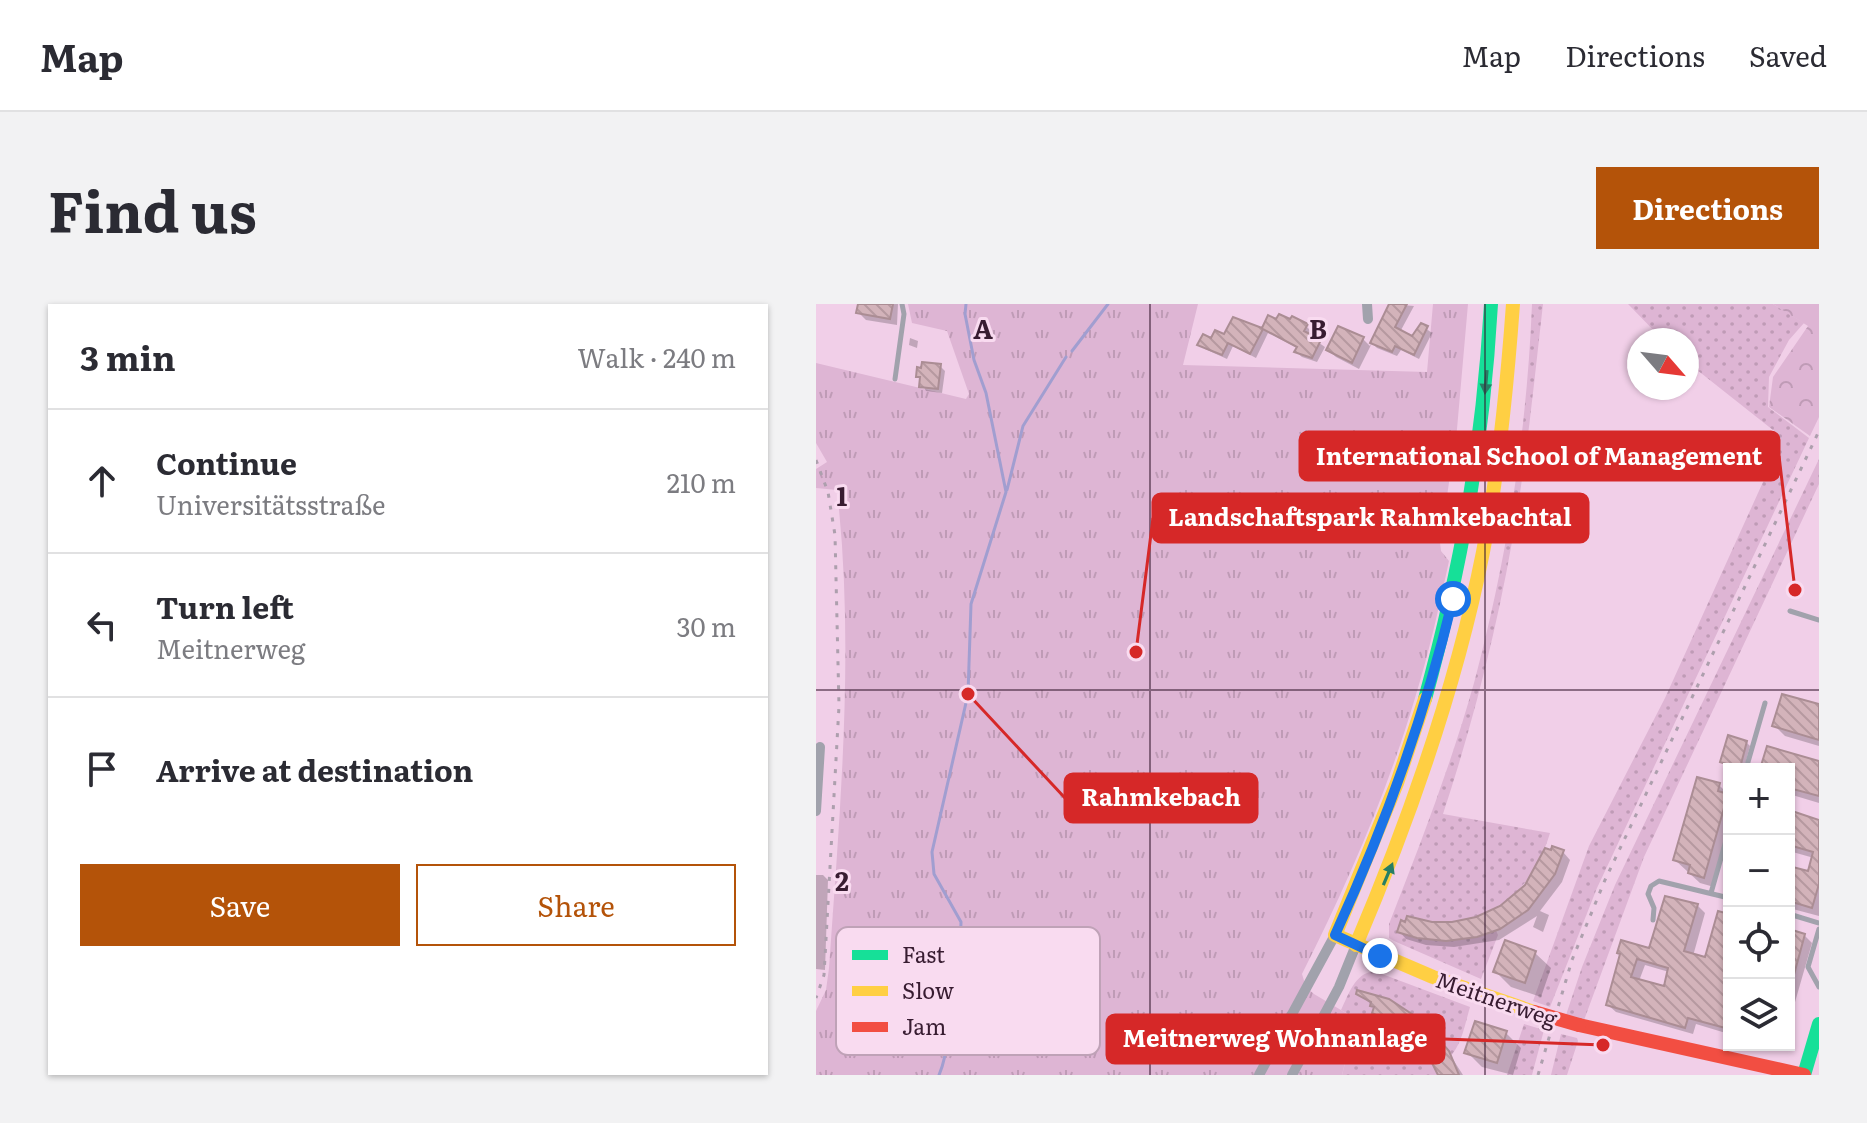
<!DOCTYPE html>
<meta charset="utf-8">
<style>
:root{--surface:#fff;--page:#f2f2f3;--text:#2b2b33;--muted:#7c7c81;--line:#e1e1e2;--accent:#b45309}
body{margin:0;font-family:Literata,serif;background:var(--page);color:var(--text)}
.controls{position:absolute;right:24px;bottom:24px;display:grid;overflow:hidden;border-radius:0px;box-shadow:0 2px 6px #0004}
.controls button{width:72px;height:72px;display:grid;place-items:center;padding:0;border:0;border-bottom:2px solid var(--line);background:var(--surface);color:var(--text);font:40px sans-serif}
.compass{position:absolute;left:811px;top:24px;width:72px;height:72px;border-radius:50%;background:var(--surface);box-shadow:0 2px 6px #0004;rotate:118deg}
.stop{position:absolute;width:24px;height:24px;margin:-18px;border:6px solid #1a73e8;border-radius:50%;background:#fff}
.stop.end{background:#1a73e8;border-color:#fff;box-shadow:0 2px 8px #0008}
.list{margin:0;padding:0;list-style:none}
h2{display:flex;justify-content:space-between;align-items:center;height:104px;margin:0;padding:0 32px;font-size:34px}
h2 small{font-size:26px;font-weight:400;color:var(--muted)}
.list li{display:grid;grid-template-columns:52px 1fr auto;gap:24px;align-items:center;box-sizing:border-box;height:144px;padding:0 32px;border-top:2px solid var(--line)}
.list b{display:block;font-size:30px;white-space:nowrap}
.list p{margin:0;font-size:26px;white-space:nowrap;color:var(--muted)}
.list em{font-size:26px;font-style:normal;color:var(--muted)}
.actions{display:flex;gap:16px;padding:24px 32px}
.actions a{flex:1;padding:18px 0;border:2px solid var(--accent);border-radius:0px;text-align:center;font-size:28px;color:var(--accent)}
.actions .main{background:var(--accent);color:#fff}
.icon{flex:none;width:44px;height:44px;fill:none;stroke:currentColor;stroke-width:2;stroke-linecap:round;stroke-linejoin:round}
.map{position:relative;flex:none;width:1003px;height:771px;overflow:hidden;border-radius:0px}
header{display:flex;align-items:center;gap:48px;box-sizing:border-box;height:112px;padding:0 40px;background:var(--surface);border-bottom:2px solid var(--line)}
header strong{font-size:38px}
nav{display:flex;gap:44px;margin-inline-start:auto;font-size:28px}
.intro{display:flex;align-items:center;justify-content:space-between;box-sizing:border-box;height:192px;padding:0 48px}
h1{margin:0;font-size:56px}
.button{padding:20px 36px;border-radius:0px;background:var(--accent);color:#fff;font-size:28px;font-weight:700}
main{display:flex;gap:48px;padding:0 48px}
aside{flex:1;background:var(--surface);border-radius:0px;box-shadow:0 2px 6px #0004}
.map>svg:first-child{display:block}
.grass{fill:url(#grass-dots)}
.forest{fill:url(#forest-crowns)}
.park{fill:url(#park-tufts)}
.shadow{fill:#0003;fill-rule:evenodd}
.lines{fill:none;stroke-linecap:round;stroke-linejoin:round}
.stream{stroke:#a19ed0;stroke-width:3}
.building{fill:url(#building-back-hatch);stroke:#ab8d94;stroke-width:2;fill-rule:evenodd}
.lane{stroke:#a1a2ac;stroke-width:5}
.street{stroke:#a1a2ac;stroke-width:10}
.fast{stroke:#16e098;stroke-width:14}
.slow{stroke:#ffcf43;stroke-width:14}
.jam{stroke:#f24e42;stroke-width:14}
.rail{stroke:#ad9fad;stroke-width:3;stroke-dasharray:4 8;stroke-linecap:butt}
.jam-bridge{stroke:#f24e42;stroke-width:14}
.oneway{fill:#277e64}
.route{stroke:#1a73e8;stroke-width:10}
.grid{fill:none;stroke:#381c31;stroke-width:2;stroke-opacity:0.55}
.labels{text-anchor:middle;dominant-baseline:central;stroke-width:6;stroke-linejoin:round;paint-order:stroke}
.street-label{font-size:22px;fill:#381c31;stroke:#f9dbf0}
.key{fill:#f9dbf0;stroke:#bfa2b7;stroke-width:2}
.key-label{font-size:22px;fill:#381c31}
.grid-label{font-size:26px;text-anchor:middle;font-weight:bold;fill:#381c31;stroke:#f9dbf0;stroke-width:6;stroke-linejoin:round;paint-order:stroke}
.leader{fill:none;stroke:#d62828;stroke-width:3}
.callout-dot{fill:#d62828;stroke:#f9dbf0;stroke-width:3}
.callout{fill:#d62828;stroke:#d62828;stroke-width:3}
.callout-label{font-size:24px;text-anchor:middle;font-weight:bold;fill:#fff}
</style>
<header>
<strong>Map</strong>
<nav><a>Map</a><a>Directions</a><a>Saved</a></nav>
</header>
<div class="intro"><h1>Find us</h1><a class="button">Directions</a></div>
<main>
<aside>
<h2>3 min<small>Walk · 240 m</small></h2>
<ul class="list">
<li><svg class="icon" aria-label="ahead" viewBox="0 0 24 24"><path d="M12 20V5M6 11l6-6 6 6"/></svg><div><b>Continue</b><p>Universitätsstraße</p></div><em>210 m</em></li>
<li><svg class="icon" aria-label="left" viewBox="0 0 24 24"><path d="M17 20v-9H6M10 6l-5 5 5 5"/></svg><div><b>Turn left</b><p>Meitnerweg</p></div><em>30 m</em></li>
<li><svg class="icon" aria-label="arrive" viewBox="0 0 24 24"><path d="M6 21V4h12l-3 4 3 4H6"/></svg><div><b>Arrive at destination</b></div></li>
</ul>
<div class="actions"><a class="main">Save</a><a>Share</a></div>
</aside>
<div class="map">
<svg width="1003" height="771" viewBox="0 0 1003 771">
<defs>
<pattern id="grass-dots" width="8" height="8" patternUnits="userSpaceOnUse" patternTransform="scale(2)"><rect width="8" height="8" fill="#deb5d4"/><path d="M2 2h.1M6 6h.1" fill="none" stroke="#bf9bb6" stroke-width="1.8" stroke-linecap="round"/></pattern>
<pattern id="forest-crowns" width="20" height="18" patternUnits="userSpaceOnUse" patternTransform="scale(2)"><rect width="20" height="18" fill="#deb5d4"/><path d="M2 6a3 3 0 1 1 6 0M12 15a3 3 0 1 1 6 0" fill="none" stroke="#bf9bb6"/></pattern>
<pattern id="park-tufts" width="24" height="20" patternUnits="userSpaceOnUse" patternTransform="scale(2)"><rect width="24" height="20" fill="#deb5d4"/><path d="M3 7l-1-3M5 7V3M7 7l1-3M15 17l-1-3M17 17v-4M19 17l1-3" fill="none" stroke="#bf9bb6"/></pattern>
<pattern id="building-back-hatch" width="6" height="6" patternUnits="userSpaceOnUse" patternTransform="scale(2)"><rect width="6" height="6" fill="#d3b3ba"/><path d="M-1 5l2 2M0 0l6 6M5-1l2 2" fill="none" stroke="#b699a0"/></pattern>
</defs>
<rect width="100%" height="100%" fill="#f1cfe8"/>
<path class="grass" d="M716 0H727C720 61 714 122 705 182 689 293 662 404 627 510L734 529C723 565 706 590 672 608L682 631 665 675 578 637 573 634V620C604 541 635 461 658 379 691 255 711 128 716 0Z
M812 0H957L988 19 973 36 953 73 952 103 993 134 781 584 734 703 717 697 773 542 849 394 947 178 962 130 871 58V36H847Z
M1003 155V180L828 553 767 719 749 714 766 663 799 581Z
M558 667 654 703C648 723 645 748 626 759L622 771H526L540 715 525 706C533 690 538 670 558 667Z
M708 720 728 726 716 771H691Z
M745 730 761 734 762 737 751 771H735Z"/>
<path class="forest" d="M957 0H1003V113L994 132 953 103 957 73 992 22Z"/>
<path class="park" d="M92 0H382L367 61 611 68 617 0H652L641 125 624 239 625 247 633 257C623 303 613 349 599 394 571 489 531 581 486 670L490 683 498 690 540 715 526 771H0V707L10 686 13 664C24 505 39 345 21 186L0 184V165L11 158 0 139V59L150 95 153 90 131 27 96 19Z"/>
<path class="shadow" d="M44 0H82L81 21 50 16 43 9Z
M573 0 598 2 584 28 596 35 605 21 616 29 603 55 585 46 581 52 561 44 556 39 543 65 520 53 512 46 547 35 554 42 575 2Z
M453 14 490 22 495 27 493 32 509 43 501 58 486 53 480 48 482 44 452 29 440 54 417 42 411 55 389 45 384 40 409 33 418 15 447 26Z
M94 34 102 37 101 44 93 41Z
M124 62 129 67 126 89 110 87 102 72Z
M1003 403V442L969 432 959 422Z
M930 438 934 442 928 465 910 462 906 458Z
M1003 459V499L973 490V465H946Z
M903 481 913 491V532L898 583 884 579 859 556Z
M973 508 1003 516V612L973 604V564L993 570 998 554 973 547Z
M747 548 754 556 746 578 724 607 733 611 727 628 717 623 721 612 683 636 638 643 610 641 590 635 583 627 616 620H637L672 611 692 598Z
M0 571H7L12 576 9 666 0 665Z
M881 601 889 609 877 652 890 655 913 612V730L880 720 877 730 800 708 792 701 806 652 834 646ZM829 661 853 668 849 685 823 677Z
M973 628 988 631 996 639 973 719Z
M719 649 735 664 725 693 695 683 680 668Z
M542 689 629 743 647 771H623L621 763 602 737 566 716 559 709 560 705 556 701Z
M690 729 705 744 697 771 666 763 651 748Z"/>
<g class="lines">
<path class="stream" d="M256 47 292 0
M191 186 207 122 250 53
M123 771C134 745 131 726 122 700L137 673 144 651 145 618 118 570 116 548 152 390 155 300 190 188 170 89 158 56 149 10 150 0"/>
</g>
<path class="building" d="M42 0H77L74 15 40 9Z
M573 0H591L579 23 596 32 605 19 612 22 598 51 579 42 576 48 554 39Z
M463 10 474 15 476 12 492 20 488 27 505 36 496 54 478 48 481 43 447 25 434 50 412 39 406 51 381 41 387 30 395 34 399 26 408 30 417 13 446 24 452 11 460 15Z
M522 22 548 33 536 59 510 46Z
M106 58 125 60 122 85 103 83 104 73H100L101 63 105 64Z
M966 390 1003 400V436L956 422Z
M912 431 931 437 924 464 904 458Z
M951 442 1003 457V492L973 484V465H944Z
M881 473 904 479 902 487 912 490 888 574 872 569 874 561 857 556Z
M973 506 1003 516V580L996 604 973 597V562L992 567 997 548 973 541Z
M736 542 748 546 739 570 712 606 684 625 661 633 630 637 601 634 581 628 585 616 589 618 591 612 616 618H636L660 613 684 602 709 581 729 544 735 546Z
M849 592 882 600 868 647 889 653 902 607 913 610V725L872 714 869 724 790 701 804 650 801 649 805 636 833 644ZM821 655 852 664 848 682 815 673Z
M973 625 989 630 976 678H973Z
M689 636 720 647 709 679 677 668Z
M541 686 573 695 608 718 633 747 643 771H622L613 753 599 735 581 721 556 709 558 703 554 702 555 698 540 690Z
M659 717 691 727 681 759 648 749Z"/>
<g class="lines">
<path class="lane" d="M79 75 88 10 86 0
M974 307 1003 316
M930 465 949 399
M895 589 913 526
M973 610 1003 619
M837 616 838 604 832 590 835 582 843 577 913 594
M1003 625 992 663 1003 683"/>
<path class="street" d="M551 0 552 15
M0 507 4 443
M443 771 519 631
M476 771 523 683 540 641"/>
<path class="fast" d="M609 395C646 260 667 140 675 0
M988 771 1003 720"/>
<path class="slow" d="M609 395 581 479 519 631 617 673 718 708
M540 641C594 514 640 384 667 248 683 166 691 83 697 0"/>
<path class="jam" d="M763 721 988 771"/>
<path class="rail" d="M0 156 12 188 19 231 23 402 8 671 0 694
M722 771 756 656 789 576 1003 127"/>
<path class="jam-bridge" d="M718 708 763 721"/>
</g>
<defs><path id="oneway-solid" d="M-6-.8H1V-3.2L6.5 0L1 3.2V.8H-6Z" transform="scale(2)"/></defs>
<g class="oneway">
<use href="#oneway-solid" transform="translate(670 78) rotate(95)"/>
<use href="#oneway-solid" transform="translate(572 570) rotate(-67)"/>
</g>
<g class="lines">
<path class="route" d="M564 652 519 631C569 522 609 411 637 295"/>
</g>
<path class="grid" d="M334 0V771M669 0V771M0 386H1003"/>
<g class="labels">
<g class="street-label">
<text transform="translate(681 694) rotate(19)">Meitnerweg</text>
</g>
</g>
<rect x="20" y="623" width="264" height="128" rx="12" class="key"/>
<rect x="36" y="646" width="36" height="10" fill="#16e098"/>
<rect x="36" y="682" width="36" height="10" fill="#ffcf43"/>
<rect x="36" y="718" width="36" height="10" fill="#f24e42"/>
<g class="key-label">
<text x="86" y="659">Fast</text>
<text x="86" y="695">Slow</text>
<text x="86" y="731">Jam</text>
</g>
<g class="grid-label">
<text x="167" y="35">A</text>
<text x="502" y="35">B</text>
<text x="26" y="202">1</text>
<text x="26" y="587">2</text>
</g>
<path class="leader" d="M979 286L963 152M320 348L337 214M152 390L249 494M787 741L628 735"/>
<g class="callout-dot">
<circle cx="979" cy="286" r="8"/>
<circle cx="320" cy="348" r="8"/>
<circle cx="152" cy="390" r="8"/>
<circle cx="787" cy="741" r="8"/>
</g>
<g class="callout">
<rect x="484" y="128" width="479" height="48" rx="8"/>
<rect x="337" y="190" width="435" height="48" rx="8"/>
<rect x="249" y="470" width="192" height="48" rx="8"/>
<rect x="291" y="711" width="337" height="48" rx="8"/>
</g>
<g class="callout-label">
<text x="723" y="161">International School of Management</text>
<text x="554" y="222">Landschaftspark Rahmkebachtal</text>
<text x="345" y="502">Rahmkebach</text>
<text x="459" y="743">Meitnerweg Wohnanlage</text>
</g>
</svg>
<div class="controls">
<button>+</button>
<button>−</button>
<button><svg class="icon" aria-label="locate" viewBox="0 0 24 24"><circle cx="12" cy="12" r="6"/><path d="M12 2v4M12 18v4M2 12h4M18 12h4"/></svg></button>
<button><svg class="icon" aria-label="layers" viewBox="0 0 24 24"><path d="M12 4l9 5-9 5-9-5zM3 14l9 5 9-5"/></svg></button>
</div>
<svg class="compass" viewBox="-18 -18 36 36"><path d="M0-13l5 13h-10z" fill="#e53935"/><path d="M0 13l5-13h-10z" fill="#7c7c81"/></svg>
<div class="stop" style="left:637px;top:295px"></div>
<div class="stop end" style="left:564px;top:652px"></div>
</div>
</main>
